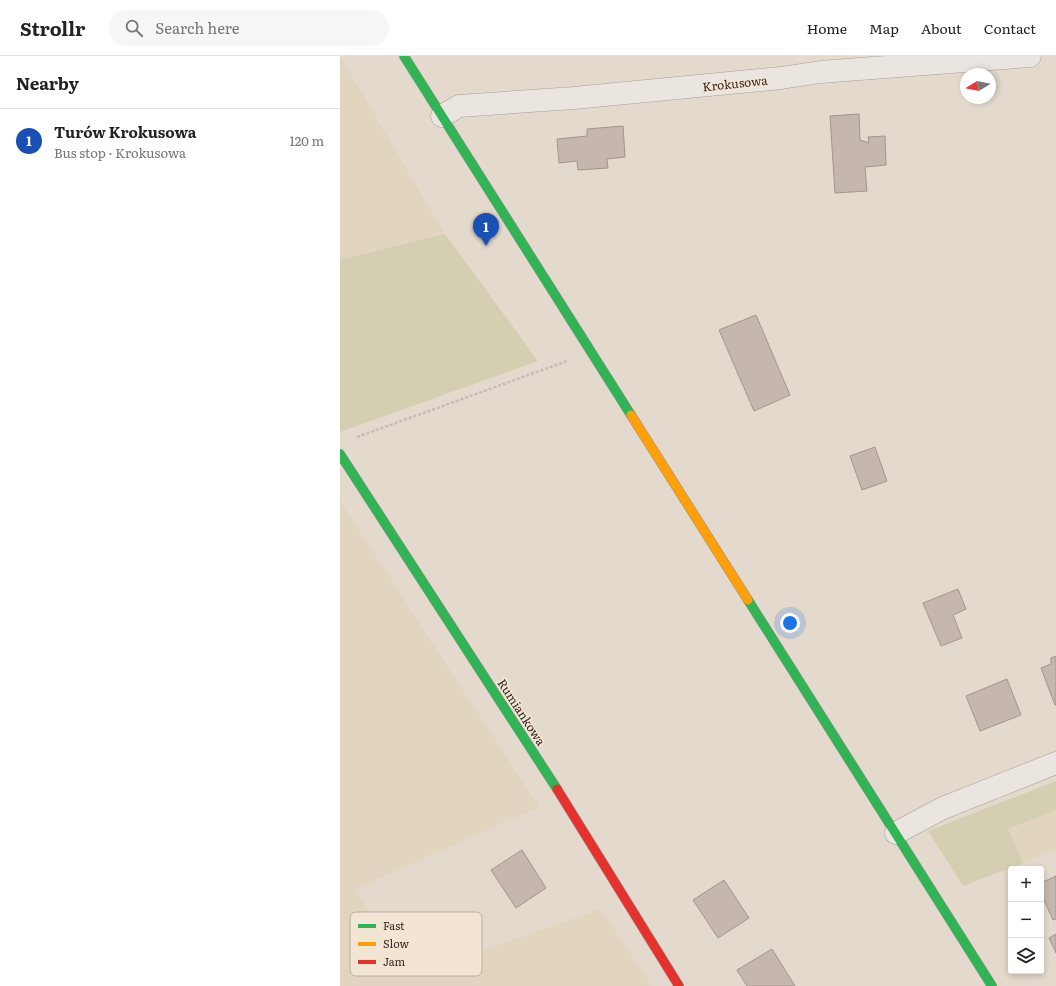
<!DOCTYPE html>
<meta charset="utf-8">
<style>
:root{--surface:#fff;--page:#f6f6f6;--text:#222;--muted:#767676;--line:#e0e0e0;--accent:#73655c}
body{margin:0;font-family:Literata,serif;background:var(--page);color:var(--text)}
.controls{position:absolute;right:12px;bottom:12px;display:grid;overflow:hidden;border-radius:4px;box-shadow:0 2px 6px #0003}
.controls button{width:36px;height:36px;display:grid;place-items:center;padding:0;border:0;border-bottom:1px solid var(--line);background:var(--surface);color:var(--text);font:20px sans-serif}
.compass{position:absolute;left:620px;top:12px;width:36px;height:36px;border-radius:50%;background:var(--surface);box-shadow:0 2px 6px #0003;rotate:260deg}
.you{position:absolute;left:450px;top:567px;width:14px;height:14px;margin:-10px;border:3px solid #fff;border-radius:50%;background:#1a73e8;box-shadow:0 0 0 6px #1a73e833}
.badge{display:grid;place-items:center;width:26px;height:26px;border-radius:50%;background:var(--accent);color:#fff;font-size:13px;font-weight:700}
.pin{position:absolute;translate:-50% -33px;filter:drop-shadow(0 1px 2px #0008)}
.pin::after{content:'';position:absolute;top:21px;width:14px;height:12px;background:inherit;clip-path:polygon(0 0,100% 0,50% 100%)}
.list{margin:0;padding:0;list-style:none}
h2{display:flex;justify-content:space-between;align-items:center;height:52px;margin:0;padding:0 16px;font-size:17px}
h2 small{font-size:13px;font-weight:400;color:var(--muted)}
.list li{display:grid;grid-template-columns:26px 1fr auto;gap:12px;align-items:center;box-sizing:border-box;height:64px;padding:0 16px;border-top:1px solid var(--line)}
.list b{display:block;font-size:15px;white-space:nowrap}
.list p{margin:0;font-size:13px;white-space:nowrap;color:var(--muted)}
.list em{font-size:13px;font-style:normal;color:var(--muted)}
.icon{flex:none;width:22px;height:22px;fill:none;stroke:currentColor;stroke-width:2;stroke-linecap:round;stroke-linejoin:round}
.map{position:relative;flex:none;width:716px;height:930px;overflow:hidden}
header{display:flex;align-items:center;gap:24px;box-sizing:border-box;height:56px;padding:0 20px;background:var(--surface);border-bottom:1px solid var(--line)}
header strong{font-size:19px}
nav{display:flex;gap:22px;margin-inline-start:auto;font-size:14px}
.search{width:280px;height:36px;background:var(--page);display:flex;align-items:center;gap:10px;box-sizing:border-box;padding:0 14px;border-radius:22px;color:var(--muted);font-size:15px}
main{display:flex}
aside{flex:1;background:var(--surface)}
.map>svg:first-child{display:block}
.farmland{fill:#e1d5bf}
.green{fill:#d4cfb1}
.building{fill:#c6b7ae;stroke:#a3958d}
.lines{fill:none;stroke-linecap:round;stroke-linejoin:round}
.street-casing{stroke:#a89f97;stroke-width:23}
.fast-casing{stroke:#988e87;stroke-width:10}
.slow-casing{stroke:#988e87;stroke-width:10}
.jam-casing{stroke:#988e87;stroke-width:10}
.path{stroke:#c4bcb6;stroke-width:2.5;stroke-dasharray:3 2;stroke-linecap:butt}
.street{stroke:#ebe5df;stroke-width:22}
.fast{stroke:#30b455;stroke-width:9}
.slow{stroke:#ff9f0a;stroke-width:9}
.jam{stroke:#e5322d;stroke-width:9}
.labels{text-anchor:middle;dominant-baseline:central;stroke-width:3.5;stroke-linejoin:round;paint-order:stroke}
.street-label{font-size:12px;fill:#36271f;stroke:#f3e5d4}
.key{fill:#f3e5d4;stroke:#baac9e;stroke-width:1}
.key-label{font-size:11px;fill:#36271f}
</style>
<header>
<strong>Strollr</strong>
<div class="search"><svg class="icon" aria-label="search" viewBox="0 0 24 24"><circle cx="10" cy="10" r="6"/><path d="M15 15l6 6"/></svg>Search here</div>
<nav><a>Home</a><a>Map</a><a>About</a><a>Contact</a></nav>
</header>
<main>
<aside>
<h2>Nearby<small></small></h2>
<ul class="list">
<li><span class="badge" style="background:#1a4fb4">1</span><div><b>Turów Krokusowa</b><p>Bus stop · Krokusowa</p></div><em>120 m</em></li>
</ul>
</aside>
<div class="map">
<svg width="716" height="930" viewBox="0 0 716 930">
<rect width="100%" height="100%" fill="#e3d9cd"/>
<path class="farmland" d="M0 0 105 178 0 204Z
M0 445 199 751 15 833 70 920 261 853 312 930H0Z
M716 754V794L683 807 668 773Z"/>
<path class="green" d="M105 178 198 305 0 376V204Z
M716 725V754L668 773 683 807 623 830 588 775Z"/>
<path class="building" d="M519 58 520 84 529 87 528 81 545 80 546 109 525 111 527 135 495 137 490 60Z
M283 70 285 101 267 103 268 112 238 114 237 105 219 107 217 83 247 80V73Z
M416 259 450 339 414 355 379 274Z
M535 391 547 425 522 434 510 400Z
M618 533 626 553 613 559 622 582 601 590 583 547Z
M716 600V649H715L701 612 711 608V602Z
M667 623 681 659 640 675 626 640Z
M182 794 206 832 176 852 151 814Z
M716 820V863L713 864 701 837V827Z
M384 824 409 862 378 882 353 844Z
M716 878V897L709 882Z
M432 893 455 930H407L397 914Z"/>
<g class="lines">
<g class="street-casing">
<path id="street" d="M102 60 119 50 234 42 441 22 480 16 690 0
M556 777 603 752 716 707"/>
</g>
<g class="fast-casing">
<path id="fast" d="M64 0 291 359
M0 398 217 733
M408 544 652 930"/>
</g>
<g class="slow-casing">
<path id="slow" d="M291 359 408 544"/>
</g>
<g class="jam-casing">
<path id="jam" d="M217 733 339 930"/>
</g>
<path class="path" d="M17 381 227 305"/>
<use href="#street" class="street"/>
<use href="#fast" class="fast"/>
<use href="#slow" class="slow"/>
<use href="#jam" class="jam"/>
</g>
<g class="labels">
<g class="street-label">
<text transform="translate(395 27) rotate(-6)">Krokusowa</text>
<text transform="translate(182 656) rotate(57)">Rumiankowa</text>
</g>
</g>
<rect x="10" y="856" width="132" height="64" rx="6" class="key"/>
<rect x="18" y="868" width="18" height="4" fill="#30b455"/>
<rect x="18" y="886" width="18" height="4" fill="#ff9f0a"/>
<rect x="18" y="904" width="18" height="4" fill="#e5322d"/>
<g class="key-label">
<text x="43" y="874">Fast</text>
<text x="43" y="892">Slow</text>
<text x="43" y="910">Jam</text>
</g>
</svg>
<div class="controls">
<button>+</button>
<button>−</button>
<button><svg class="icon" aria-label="layers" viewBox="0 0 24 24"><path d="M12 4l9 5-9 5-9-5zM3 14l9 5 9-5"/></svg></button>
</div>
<svg class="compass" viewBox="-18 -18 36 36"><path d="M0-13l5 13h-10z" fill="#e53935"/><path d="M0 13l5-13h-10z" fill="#767676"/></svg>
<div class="you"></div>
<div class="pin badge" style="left:146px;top:190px;background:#1a4fb4">1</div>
</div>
</main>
